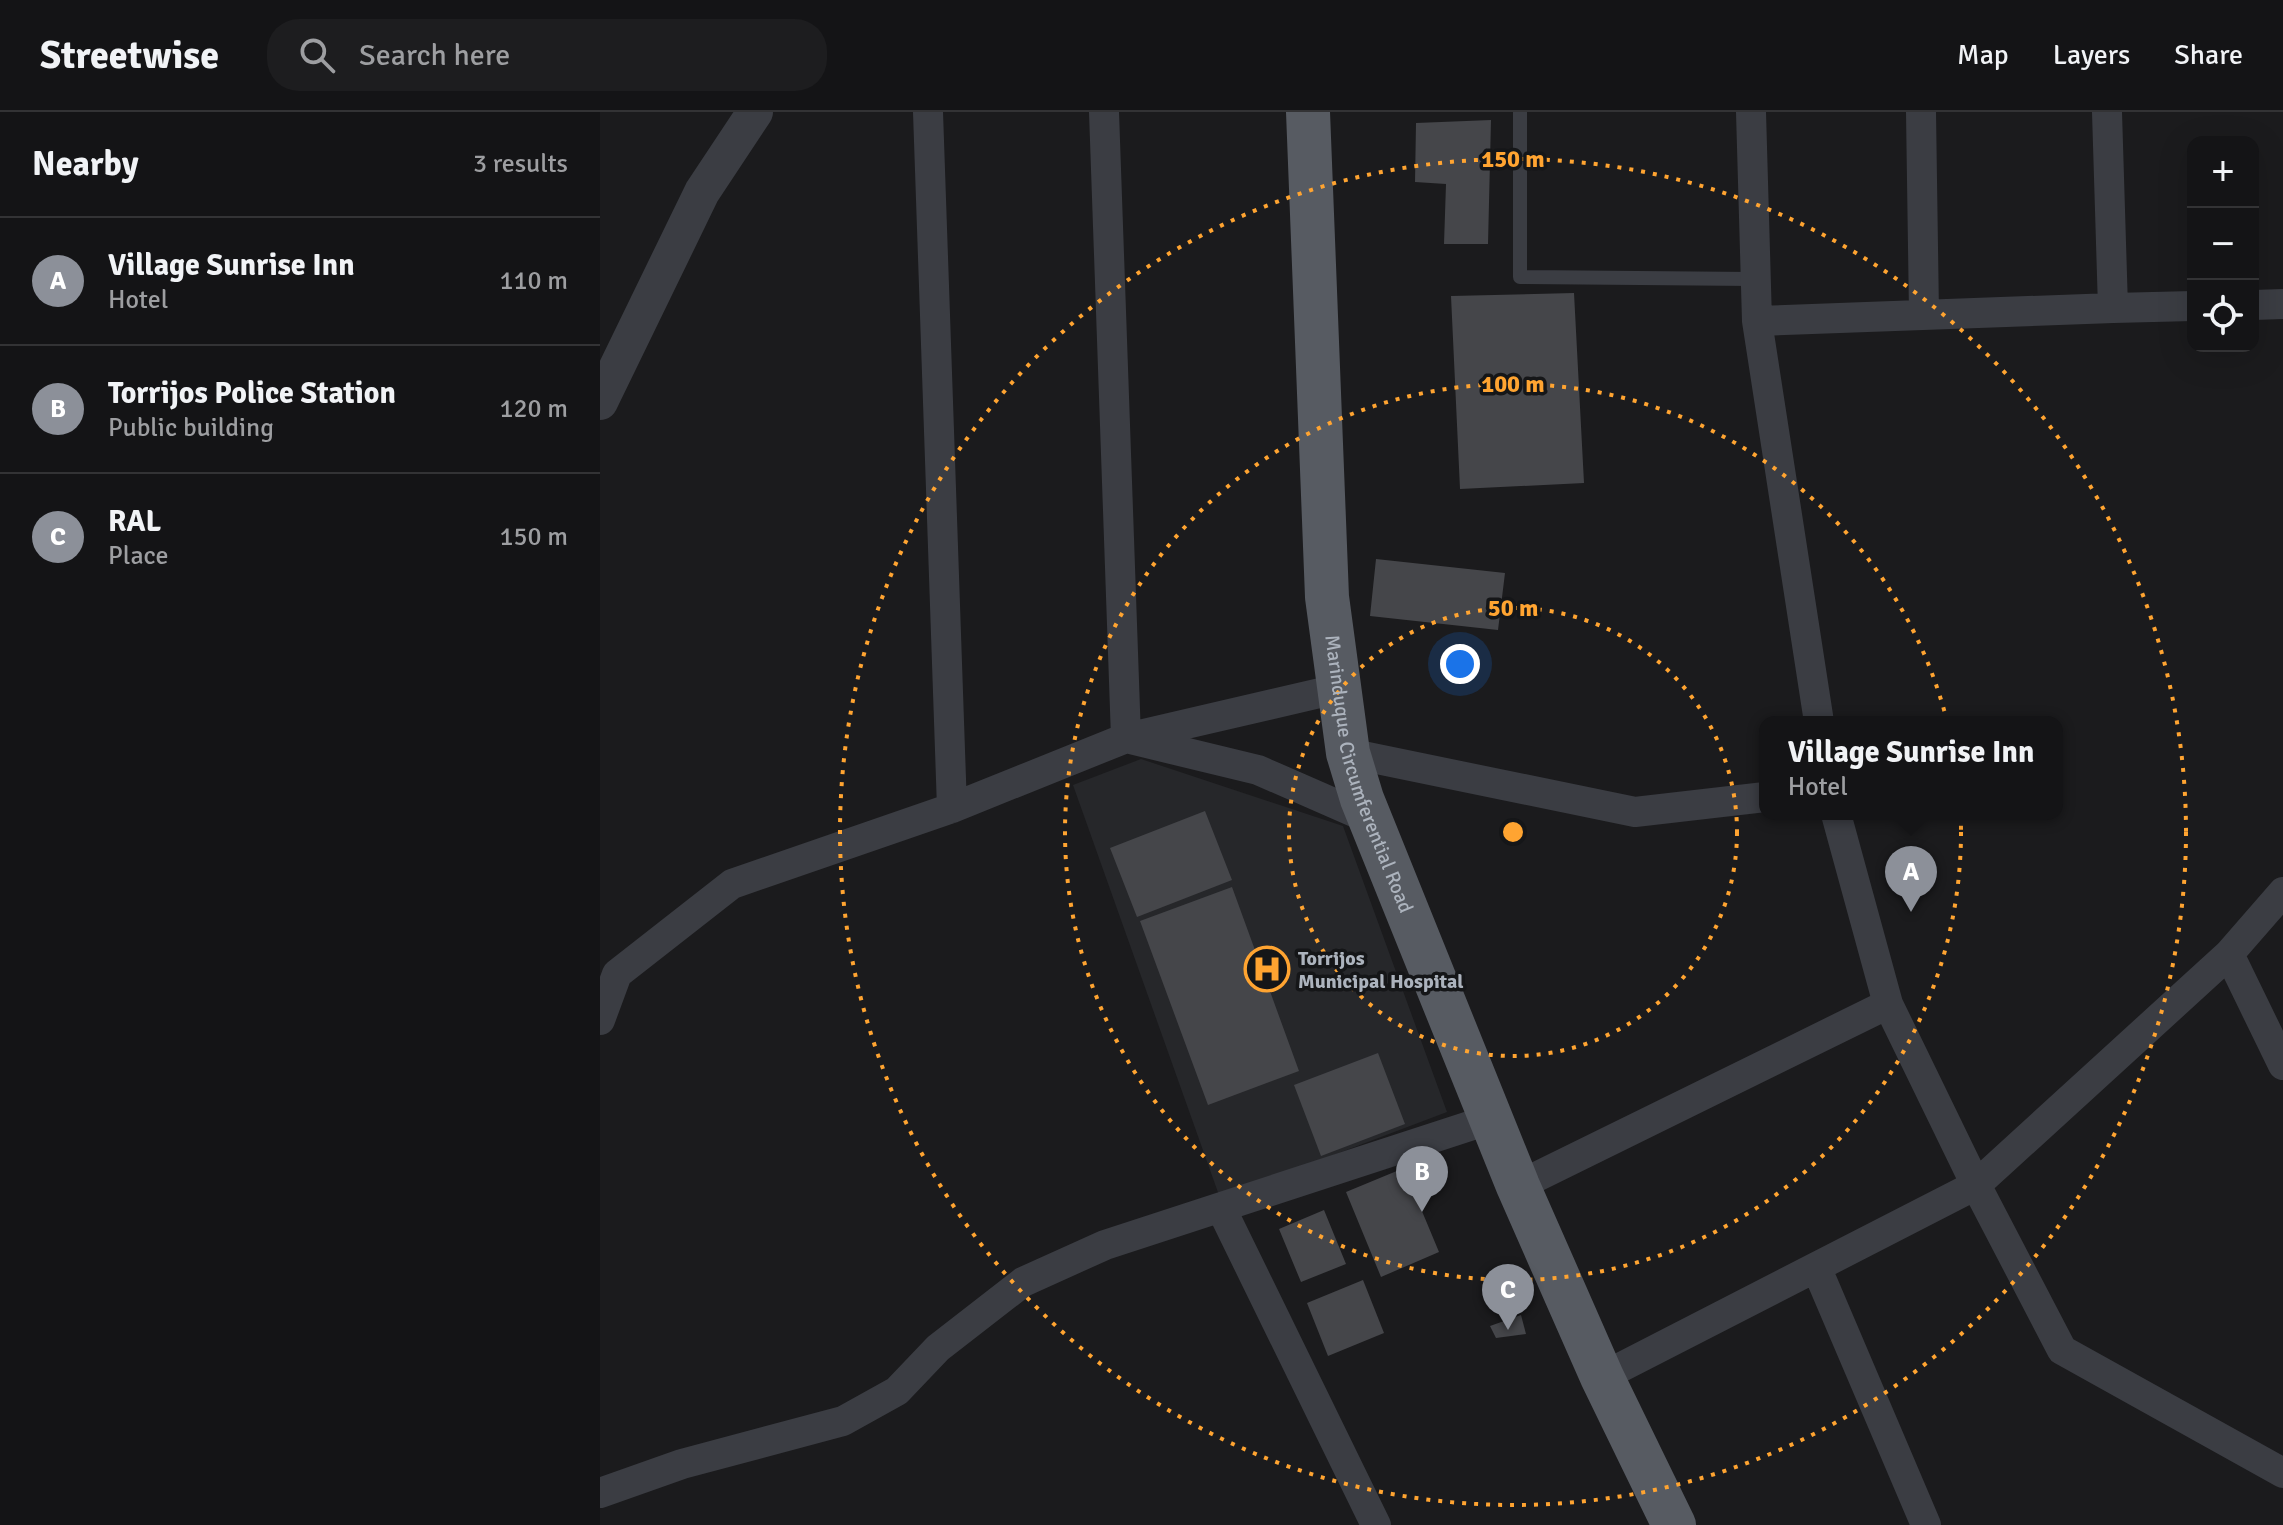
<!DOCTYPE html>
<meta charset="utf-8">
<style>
:root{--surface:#141416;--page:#1d1d1f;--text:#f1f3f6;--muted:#9d9ea1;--line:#333335;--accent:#8c9099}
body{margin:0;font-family:Signika,sans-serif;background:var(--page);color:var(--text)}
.controls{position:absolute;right:24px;top:24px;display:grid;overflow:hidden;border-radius:16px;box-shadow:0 8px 32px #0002}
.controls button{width:72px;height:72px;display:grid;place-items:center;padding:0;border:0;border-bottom:2px solid var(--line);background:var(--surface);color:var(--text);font:40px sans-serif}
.you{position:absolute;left:860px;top:552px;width:28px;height:28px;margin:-20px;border:6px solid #fff;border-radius:50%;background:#1a73e8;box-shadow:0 0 0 12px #1a73e833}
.badge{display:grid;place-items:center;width:52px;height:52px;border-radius:50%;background:var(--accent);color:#fff;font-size:26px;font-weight:700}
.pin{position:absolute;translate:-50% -66px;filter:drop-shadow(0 2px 4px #0008)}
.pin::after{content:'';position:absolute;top:42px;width:28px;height:24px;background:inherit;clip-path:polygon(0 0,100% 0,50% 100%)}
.popup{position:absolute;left:1159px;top:604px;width:304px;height:104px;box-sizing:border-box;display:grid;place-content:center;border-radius:16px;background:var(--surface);filter:drop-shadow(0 2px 6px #0005);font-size:26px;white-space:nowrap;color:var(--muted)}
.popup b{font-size:30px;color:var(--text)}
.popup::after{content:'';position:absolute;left:50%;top:100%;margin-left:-16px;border:16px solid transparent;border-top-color:var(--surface)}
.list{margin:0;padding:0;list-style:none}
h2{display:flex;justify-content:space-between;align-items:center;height:104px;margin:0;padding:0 32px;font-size:34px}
h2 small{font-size:26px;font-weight:400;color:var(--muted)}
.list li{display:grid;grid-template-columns:52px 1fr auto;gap:24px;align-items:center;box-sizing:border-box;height:128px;padding:0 32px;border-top:2px solid var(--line)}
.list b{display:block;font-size:30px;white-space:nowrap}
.list p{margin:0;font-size:26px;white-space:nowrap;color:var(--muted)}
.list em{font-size:26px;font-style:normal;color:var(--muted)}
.icon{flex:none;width:44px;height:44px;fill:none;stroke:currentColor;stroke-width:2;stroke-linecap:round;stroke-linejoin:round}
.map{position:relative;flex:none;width:1683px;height:1413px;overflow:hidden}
header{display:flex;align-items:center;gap:48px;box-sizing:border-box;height:112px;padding:0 40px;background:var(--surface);border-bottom:2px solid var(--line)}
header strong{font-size:38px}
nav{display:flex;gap:44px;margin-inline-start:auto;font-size:28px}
.search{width:560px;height:72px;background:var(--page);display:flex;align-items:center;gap:20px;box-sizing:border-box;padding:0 28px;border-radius:32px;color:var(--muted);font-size:30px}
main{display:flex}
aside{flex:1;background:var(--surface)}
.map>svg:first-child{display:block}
.built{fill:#26272a}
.building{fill:#45464a}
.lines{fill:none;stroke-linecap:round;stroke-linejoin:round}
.service{stroke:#3b3d43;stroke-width:14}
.minor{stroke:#3b3d43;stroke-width:30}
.tertiary{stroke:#3b3d43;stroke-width:36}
.primary{stroke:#575b62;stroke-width:44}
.ring{fill:none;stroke:#ffa431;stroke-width:4;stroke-dasharray:4 8}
.labels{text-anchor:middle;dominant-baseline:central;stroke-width:7;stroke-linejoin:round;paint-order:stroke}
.street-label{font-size:20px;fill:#acb3bd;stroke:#151618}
.poi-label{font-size:20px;font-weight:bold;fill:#acb3bd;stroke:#151618;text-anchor:start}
.centre{fill:#ffa431;stroke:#151618;stroke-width:4}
.ring-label{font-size:24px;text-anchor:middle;font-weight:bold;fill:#ffa431;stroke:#151618;stroke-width:7;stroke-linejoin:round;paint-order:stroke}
</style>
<header>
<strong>Streetwise</strong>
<div class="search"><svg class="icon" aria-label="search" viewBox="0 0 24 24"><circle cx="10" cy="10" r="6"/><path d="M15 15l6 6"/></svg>Search here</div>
<nav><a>Map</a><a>Layers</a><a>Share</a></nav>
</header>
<main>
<aside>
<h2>Nearby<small>3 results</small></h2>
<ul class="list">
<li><span class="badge">A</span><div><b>Village Sunrise Inn</b><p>Hotel</p></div><em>110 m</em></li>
<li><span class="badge">B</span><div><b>Torrijos Police Station</b><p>Public building</p></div><em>120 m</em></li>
<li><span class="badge">C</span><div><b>RAL</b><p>Place</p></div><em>150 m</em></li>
</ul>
</aside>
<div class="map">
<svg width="1683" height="1413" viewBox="0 0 1683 1413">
<rect width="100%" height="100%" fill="#1b1b1d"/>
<path class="built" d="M541 647 743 714 847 1000 620 1086 473 673Z"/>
<path class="building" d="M891 8 888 132H844L846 72 815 70 816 11Z
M974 181 984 371 860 377 851 184Z
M776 447 905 461 898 518 770 504Z
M605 699 632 768 537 805 510 736Z
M632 775 699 959 608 993 540 809Z
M778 941 805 1012 721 1044 694 973Z
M804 1056 839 1140 781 1165 746 1080Z
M724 1098 746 1152 701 1170 679 1117Z
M763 1168 784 1221 728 1244 707 1191Z
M921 1203 926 1222 896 1226 890 1214Z"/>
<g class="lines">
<path class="service" d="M920 0V165L1153 167"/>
<path class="minor" d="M328 0 352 696
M504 0 526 626 658 658 770 707
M1151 0 1157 209 1219 610
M1321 0 1324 202
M1653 193 1683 192
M1513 196 1593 194
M1157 209 1513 196 1507 0
M748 641 1035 700 1165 685
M1236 702 1288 892 1376 1073 1462 1238 1683 1361
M1629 842 1683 953
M0 908 17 862 132 772 352 696 526 626 737 577
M918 1074 1288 892
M621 1096 776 1413
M1217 1157 1326 1413
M1002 1265 1376 1073 1629 842 1683 780
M0 1381 82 1352 243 1309 297 1279 338 1236 423 1170 505 1133 891 1007"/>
<path class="tertiary" d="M0 290 102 80 155 0"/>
<path class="primary" id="s1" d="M708 0 727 485 748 641 762 687 918 1074 1002 1265 1074 1413"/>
</g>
<g class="ring">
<circle cx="913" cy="720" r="224"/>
<circle cx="913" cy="720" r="448"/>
<circle cx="913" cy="720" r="673"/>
</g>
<defs>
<g id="hospital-ring" transform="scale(2.3)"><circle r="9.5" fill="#151618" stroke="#ffa431" stroke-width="1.5"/><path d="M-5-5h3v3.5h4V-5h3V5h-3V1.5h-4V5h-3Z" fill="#ffa431"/></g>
</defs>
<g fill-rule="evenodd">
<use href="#hospital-ring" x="667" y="857"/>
</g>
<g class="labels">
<g class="street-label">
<text stroke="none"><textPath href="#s1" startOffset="668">Marinduque Circumferential Road</textPath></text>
</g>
<g class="poi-label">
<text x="698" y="846">Torrijos<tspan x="698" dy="23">Municipal Hospital</tspan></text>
</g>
</g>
<circle cx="913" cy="720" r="12" class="centre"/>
<g class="ring-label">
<text x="913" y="55">150 m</text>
<text x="913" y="280">100 m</text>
<text x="913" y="504">50 m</text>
</g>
</svg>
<div class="controls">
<button>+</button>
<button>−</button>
<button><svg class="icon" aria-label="locate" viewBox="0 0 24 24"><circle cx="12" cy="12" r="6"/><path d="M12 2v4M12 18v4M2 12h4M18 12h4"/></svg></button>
</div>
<div class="you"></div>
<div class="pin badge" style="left:1311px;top:800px">A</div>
<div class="popup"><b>Village Sunrise Inn</b>Hotel</div>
<div class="pin badge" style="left:822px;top:1100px">B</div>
<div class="pin badge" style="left:908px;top:1218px">C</div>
</div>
</main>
